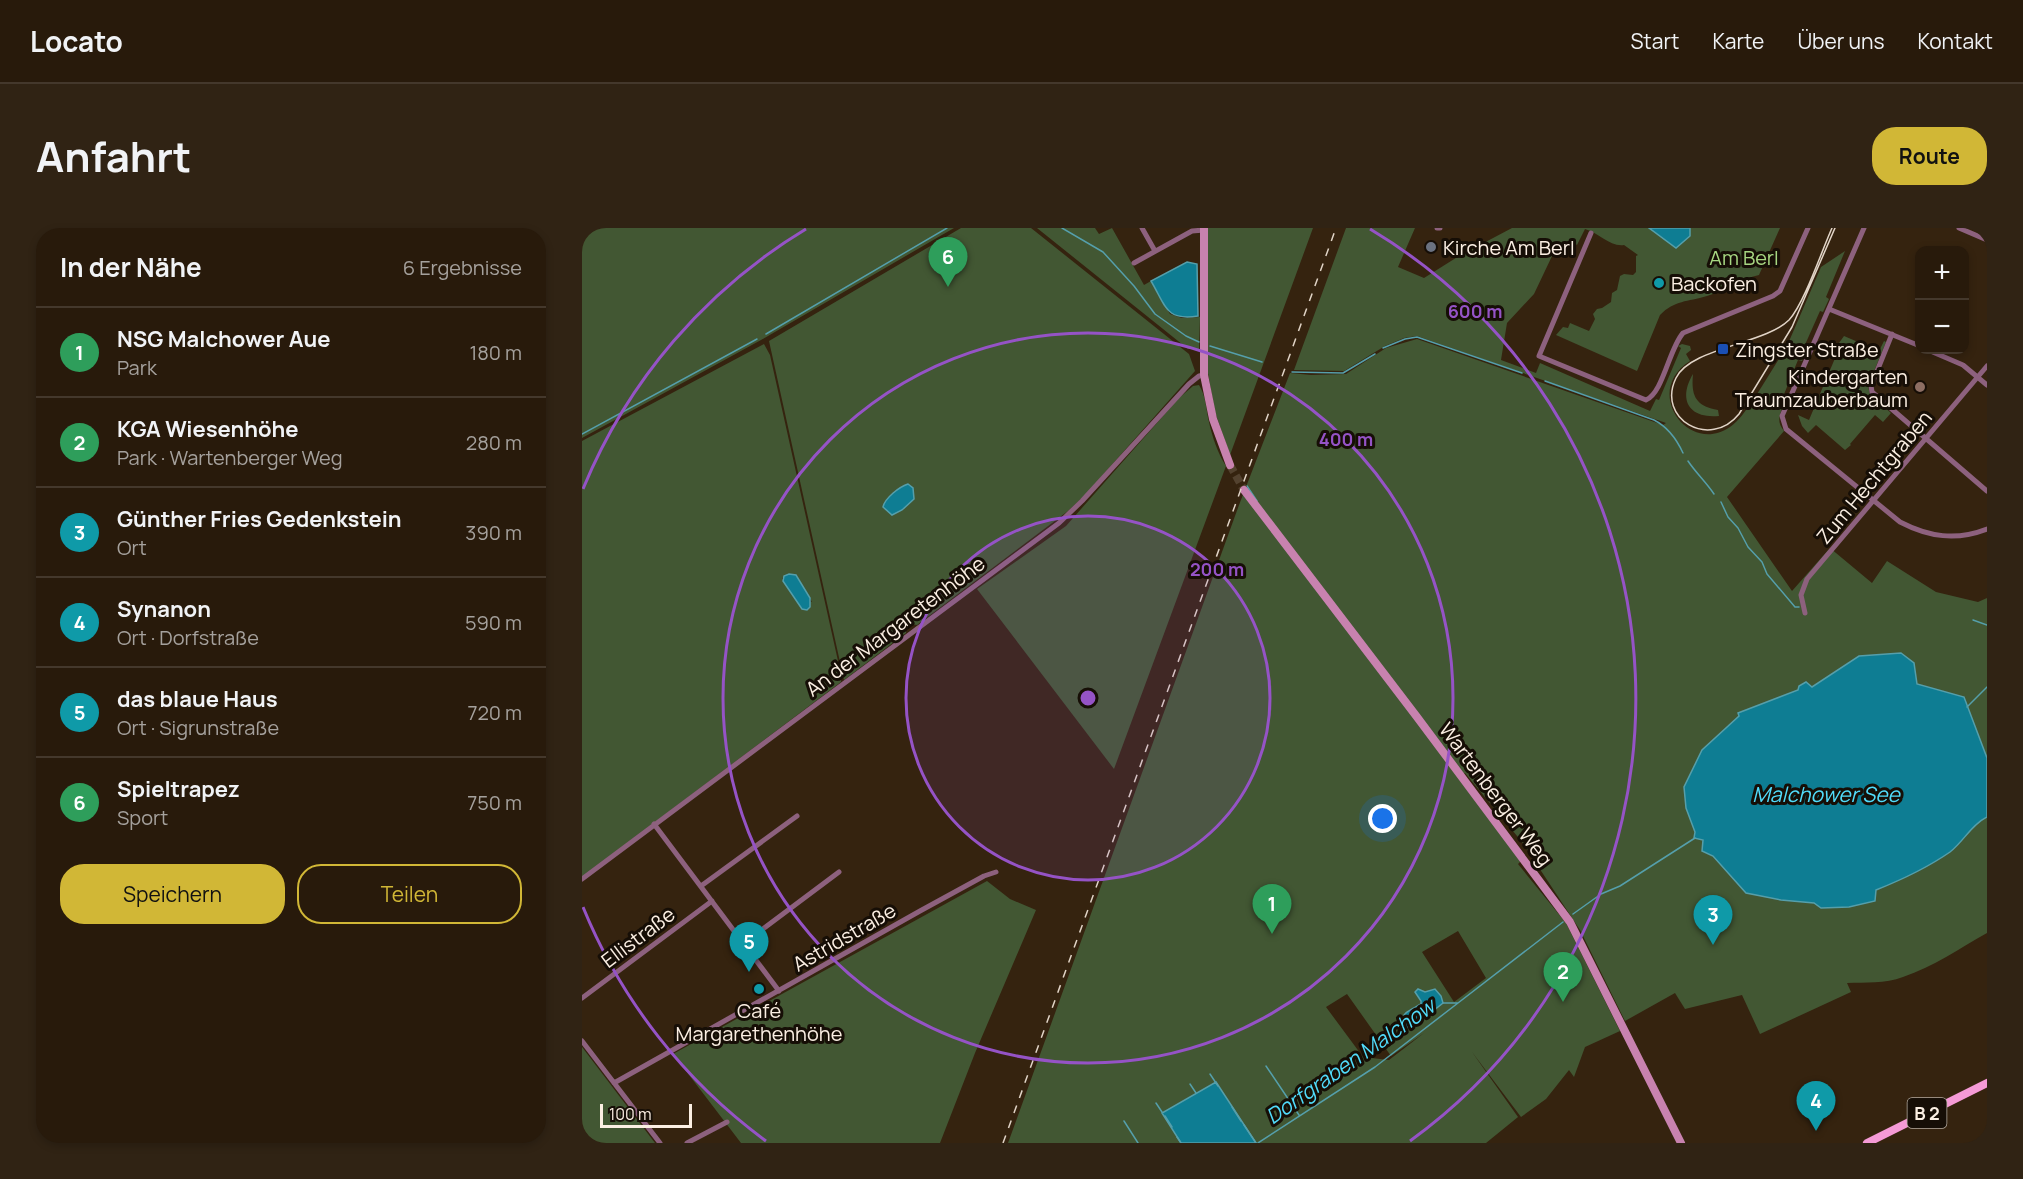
<!DOCTYPE html>
<html lang="de">
<meta charset="utf-8">
<style>
:root{--surface:#281a0b;--page:#302314;--text:#f1f3f6;--muted:#a5a19d;--line:#44382c;--accent:#d1b736}
body{margin:0;font-family:Manrope,sans-serif;background:var(--page);color:var(--text)}
.controls{position:absolute;right:18px;top:18px;display:grid;overflow:hidden;border-radius:12px;box-shadow:0 3px 9px #0003}
.controls button{width:54px;height:54px;display:grid;place-items:center;padding:0;border:0;border-bottom:2px solid var(--line);background:var(--surface);color:var(--text);font:30px sans-serif}
.scale{position:absolute;left:18px;bottom:15px;width:92px;box-sizing:border-box;padding-left:6px;border:3px solid #fbefe3;border-top:0;font-size:16px;line-height:21px;white-space:nowrap;color:#fbefe3;-webkit-text-stroke:4px #160e06;paint-order:stroke}
.you{position:absolute;left:801px;top:591px;width:21px;height:21px;margin:-15px;border:4px solid #fff;border-radius:50%;background:#1a73e8;box-shadow:0 0 0 9px #1a73e833}
.badge{display:grid;place-items:center;width:39px;height:39px;border-radius:50%;background:var(--accent);color:#fff;font-size:20px;font-weight:700}
.pin{position:absolute;translate:-50% -50px;filter:drop-shadow(0 2px 3px #0008)}
.pin::after{content:'';position:absolute;top:32px;width:21px;height:18px;background:inherit;clip-path:polygon(0 0,100% 0,50% 100%)}
.list{margin:0;padding:0;list-style:none}
h2{display:flex;justify-content:space-between;align-items:center;height:78px;margin:0;padding:0 24px;font-size:26px}
h2 small{font-size:20px;font-weight:400;color:var(--muted)}
.list li{display:grid;grid-template-columns:39px 1fr auto;gap:18px;align-items:center;box-sizing:border-box;height:90px;padding:0 24px;border-top:2px solid var(--line)}
.list b{display:block;font-size:22px;white-space:nowrap}
.list p{margin:0;font-size:20px;white-space:nowrap;color:var(--muted)}
.list em{font-size:20px;font-style:normal;color:var(--muted)}
.actions{display:flex;gap:12px;padding:18px 24px}
.actions a{flex:1;padding:14px 0;border:2px solid var(--accent);border-radius:24px;text-align:center;font-size:21px;color:var(--accent)}
.actions .main{background:var(--accent);color:#111}
.map{position:relative;flex:none;width:1405px;height:915px;overflow:hidden;border-radius:24px}
header{display:flex;align-items:center;gap:36px;box-sizing:border-box;height:84px;padding:0 30px;background:var(--surface);border-bottom:2px solid var(--line)}
header strong{font-size:28px}
nav{display:flex;gap:33px;margin-inline-start:auto;font-size:21px}
.intro{display:flex;align-items:center;justify-content:space-between;box-sizing:border-box;height:144px;padding:0 36px}
h1{margin:0;font-size:42px}
.button{padding:15px 27px;border-radius:24px;background:var(--accent);color:#111;font-size:21px;font-weight:700}
main{display:flex;gap:36px;padding:0 36px}
aside{flex:1;background:var(--surface);border-radius:24px;box-shadow:0 3px 9px #0003}
.map>svg:first-child{display:block}
.green{fill:#425733;fill-rule:evenodd}
.water{fill:#0e7d93;stroke:#559fab;stroke-width:1.5}
.lines{fill:none;stroke-linecap:round;stroke-linejoin:round}
.stream{stroke:#559fab;stroke-width:1.5}
.secondary-tunnel{stroke:#53422f;stroke-width:8;stroke-dasharray:8 4;stroke-linecap:butt}
.minor{stroke:#8d617e;stroke-width:5}
.secondary{stroke:#c882af;stroke-width:8}
.primary{stroke:#f59ad6;stroke-width:8}
.tram{stroke:#e1d4c7;stroke-width:1.5}
.rail{stroke:#e1d4c7;stroke-width:1.5;stroke-dasharray:8 8;stroke-linecap:butt}
.ring{fill:none;stroke:#9553c6;stroke-width:3}
.worship-dot{fill:#6b7280;stroke:#160e06;stroke-width:2}
.culture-dot{fill:#0f9aa8;stroke:#160e06;stroke-width:2}
.transit-dot{fill:#1a4fb4;stroke:#160e06;stroke-width:2}
.education-dot{fill:#8d6e63;stroke:#160e06;stroke-width:2}
.labels{text-anchor:middle;dominant-baseline:central;stroke-width:6;stroke-linejoin:round;paint-order:stroke}
.shield{fill:#160e06;stroke:#b6aca1;stroke-width:1.5}
.shield-label{font-size:18px;font-weight:bold;fill:#fbefe3}
.poi-label{font-size:20px;fill:#fbefe3;stroke:#160e06;text-anchor:start}
.park-label{font-size:20px;fill:#a7d782;stroke:#160e06}
.street-label{font-size:20px;fill:#fbefe3;stroke:#160e06}
.water-label{font-size:21px;font-style:italic;fill:#51dbfa;stroke:#160e06}
.centre{fill:#9553c6;stroke:#160e06;stroke-width:3}
.ring-label{font-size:18px;text-anchor:middle;font-weight:bold;fill:#9553c6;stroke:#160e06;stroke-width:6;stroke-linejoin:round;paint-order:stroke}
</style>
<header>
<strong>Locato</strong>
<nav><a>Start</a><a>Karte</a><a>Über uns</a><a>Kontakt</a></nav>
</header>
<div class="intro"><h1>Anfahrt</h1><a class="button">Route</a></div>
<main>
<aside>
<h2>In der Nähe<small>6 Ergebnisse</small></h2>
<ul class="list">
<li><span class="badge" style="background:#2e9e5b">1</span><div><b>NSG Malchower Aue</b><p>Park</p></div><em>180 m</em></li>
<li><span class="badge" style="background:#2e9e5b">2</span><div><b>KGA Wiesenhöhe</b><p>Park · Wartenberger Weg</p></div><em>280 m</em></li>
<li><span class="badge" style="background:#0f9aa8">3</span><div><b>Günther Fries Gedenkstein</b><p>Ort</p></div><em>390 m</em></li>
<li><span class="badge" style="background:#0f9aa8">4</span><div><b>Synanon</b><p>Ort · Dorfstraße</p></div><em>590 m</em></li>
<li><span class="badge" style="background:#0f9aa8">5</span><div><b>das blaue Haus</b><p>Ort · Sigrunstraße</p></div><em>720 m</em></li>
<li><span class="badge" style="background:#2e9e5b">6</span><div><b>Spieltrapez</b><p>Sport</p></div><em>750 m</em></li>
</ul>
<div class="actions"><a class="main">Speichern</a><a>Teilen</a></div>
</aside>
<div class="map">
<svg width="1405" height="915" viewBox="0 0 1405 915">
<rect width="100%" height="100%" fill="#35230f"/>
<path class="green" d="M0 0H372L179 112 0 210Z
M379 0H449L607 126 613 143 503 267 486 283 335 397 329 396 323 388V385L316 388 324 399V405L262 452 187 113Z
M455 0H513L517 6 530 0 562 57 569 53 588 86 600 90 618 89 617 121H606Z
M626 0H731L648 227 633 184 625 140Z
M764 0H833L816 39 842 50 877 28 930 0H1198L1177 47C1159 51 1143 63 1125 68 1105 74 1093 72 1078 87L1055 143 974 107 981 99 986 100 988 95 1007 103 1013 91 1011 86 1015 81 1020 80 1029 74 1030 65 1035 62 1038 48 1042 46 1051 47 1054 44V28L1056 27 1042 17C1028 19 1017 5 1003 1L995 17 992 15 971 26 952 66 925 95 919 132 954 145 958 135 1068 183 1074 171 1077 172 1099 120 1096 118 1100 116 1108 118 1109 122 1104 126 1108 133C1060 163 1106 228 1148 199 1157 193 1163 183 1170 174L1189 182 1172 171 1205 118 1239 39 1263 23 1244 69 1247 71 1241 84 1238 83 1218 128 1221 130 1220 133 1216 132 1198 176 1201 177C1198 188 1194 193 1202 203L1145 269 1210 363 1248 320 1290 355 1305 333 1354 364 1396 374 1405 370V705C1378 720 1351 739 1321 749 1303 756 1283 754 1265 755L1269 764 1178 806 1160 767 1103 781 1093 765 1043 793 998 702 940 614 883 545 876 550 939 633 936 636 984 695 1038 803 1003 819 992 849 987 842 964 871 939 889 890 824 936 889 904 915H426L657 277 708 145 729 147 764 146 804 120 835 111 1081 197 1084 195 835 108 822 110 803 118 762 143 712 142ZM876 703 904 750 872 774 840 724ZM765 766 809 828 842 805 807 832 781 829 744 779Z
M1262 108 1297 123 1302 113 1304 114 1286 158 1288 166 1309 185 1301 194 1293 187 1268 216 1269 217 1263 222 1234 197 1226 205 1220 198 1216 187 1227 192 1259 116 1257 115Z
M182 116 188 127 258 442 259 454 0 649V213ZM214 347 230 374 211 368 200 350Z
M1111 146C1109 167 1113 178 1136 182L1137 188C1106 191 1096 171 1111 146Z
M617 157C624 168 624 181 627 194 630 208 636 226 644 238L532 541 395 361 484 298 597 170 611 158Z
M405 653 428 671 454 682 393 825 358 915H159L91 826Z
M0 819 73 915H0Z"/>
<path class="water" d="M1067 0H1108V8L1094 20Z
M605 34 615 36 616 88C583 93 584 78 569 53Z
M326 256 331 260 332 271 320 282 310 287 301 279C303 270 317 259 326 256Z
M207 346 214 347 228 370V379L225 382 220 381 201 353 202 348Z
M1319 425 1332 435 1335 456 1382 469 1405 530V589C1389 597 1382 613 1368 624 1345 640 1319 652 1294 662L1293 673 1267 679 1239 680 1232 675 1199 672 1164 665 1131 628 1120 623 1121 612 1112 610 1113 604 1104 580 1102 559 1120 522 1157 488 1156 485 1216 462 1217 458 1224 454 1230 459 1277 428Z
M836 761 843 764 853 761 859 768 861 775 831 799H824L820 795C819 784 831 781 839 776V773L833 764Z
M634 854 674 915H599L580 885Z"/>
<g class="lines">
<path class="stream" d="M480 0 521 24 552 58 573 86 604 108 617 114
M184 106 365 0
M628 118 680 134
M801 120 823 111 835 109 940 145
M710 144 761 145 793 126
M963 153 1072 192C1086 199 1095 212 1101 225
M0 206 175 111
M1106 233C1114 245 1124 254 1132 266
M665 258 675 273
M1139 274 1146 289 1156 300 1166 319 1180 334 1185 346 1213 379H1217
M1391 392 1405 397
M1385 479 1405 459
M991 686 1019 666 1038 658 1113 610
M861 775H876L981 694
M684 838 717 887
M628 846 636 858
M608 856 614 865
M574 875 580 884
M650 879 659 893
M583 888 590 899
M542 893 556 915
M662 897 674 915
M595 909 599 915
M676 915 793 839 876 775"/>
<path class="secondary-tunnel" d="M648 237 662 262"/>
<path class="minor" d="M560 0 573 23
M855 0H858
M1282 0 1200 188 1204 201 1318 294C1347 309 1374 313 1405 301
M1377 0 1405 12
M1009 5 957 128 1064 172C1081 165 1087 121 1101 105L1191 68 1198 63 1226 0
M552 35 610 3 622 2
M1247 81 1338 118
M1310 106 1289 158 1290 164 1405 263
M1346 122 1381 137 1405 157
M1223 385 1219 367 1225 351 1405 138
M72 596 197 763
M0 651 477 295 500 273 607 156 617 148 622 147
M119 658 215 588
M162 715 257 644
M0 770 130 673
M0 813 78 915
M32 855 338 683 402 648 414 644
M105 915 145 894"/>
<path class="secondary" d="M622 0V147L631 191 648 237
M662 262 835 489 988 694 1099 915"/>
<path class="primary" d="M1285 915 1405 855"/>
<path class="tram" d="M1250 0C1240 22 1222 76 1207 92 1183 116 1108 120 1094 150 1074 191 1128 222 1157 186L1210 99 1253 0"/>
<path class="rail" d="M421 915 754 0"/>
</g>
<circle cx="506" cy="470" r="182" fill="#9553c6" fill-opacity=".12"/>
<g class="ring">
<circle cx="506" cy="470" r="182"/>
<circle cx="506" cy="470" r="365"/>
<path d="M184 913A547 547 0 0 1 1 679M1 261A547 547 0 0 1 224 1M788 1A547 547 0 0 1 828 913"/>
</g>
<circle class="worship-dot" cx="849" cy="19" r="6"/>
<g class="culture-dot">
<circle cx="1077" cy="55" r="6"/>
<circle cx="177" cy="761" r="6"/>
</g>
<rect class="transit-dot" x="1135" y="115" width="12" height="12" rx="3"/>
<circle class="education-dot" cx="1338" cy="159" r="6"/>
<g class="labels">
<rect class="shield" x="1325.5" y="870" width="39" height="30" rx="4.5"/>
<g class="shield-label">
<text x="1345" y="885">B 2</text>
</g>
<g class="poi-label">
<text x="861" y="19">Kirche Am Berl</text>
<text x="1089" y="55">Backofen</text>
<text x="1153" y="121">Zingster Straße</text>
<text x="1326" y="148" text-anchor="end">Kindergarten<tspan x="1326" dy="23">Traumzauberbaum</tspan></text>
<text x="177" y="782" text-anchor="middle">Café<tspan x="177" dy="23">Margarethenhöhe</tspan></text>
</g>
<g class="park-label">
<text x="1162" y="29">Am Berl</text>
</g>
<g class="street-label">
<text transform="translate(1292 249) rotate(-50)">Zum Hechtgraben</text>
<text transform="translate(313 398) rotate(-37)">An der Margaretenhöhe</text>
<text transform="translate(914 566) rotate(53)">Wartenberger Weg</text>
<text transform="translate(56 709) rotate(-37)">Ellistraße</text>
<text transform="translate(262 709) rotate(-30)">Astridstraße</text>
</g>
<g class="water-label">
<text x="1244" y="566">Malchower See</text>
<text transform="translate(768 833) rotate(-35)">Dorfgraben Malchow</text>
</g>
</g>
<circle cx="506" cy="470" r="9" class="centre"/>
<g class="ring-label">
<text x="893" y="90">600 m</text>
<text x="764" y="218">400 m</text>
<text x="635" y="348">200 m</text>
</g>
</svg>
<div class="controls">
<button>+</button>
<button>−</button>
</div>
<div class="scale">100 m</div>
<div class="you"></div>
<div class="pin badge" style="left:690px;top:706px;background:#2e9e5b">1</div>
<div class="pin badge" style="left:981px;top:774px;background:#2e9e5b">2</div>
<div class="pin badge" style="left:1131px;top:717px;background:#0f9aa8">3</div>
<div class="pin badge" style="left:1234px;top:903px;background:#0f9aa8">4</div>
<div class="pin badge" style="left:167px;top:744px;background:#0f9aa8">5</div>
<div class="pin badge" style="left:366px;top:59px;background:#2e9e5b">6</div>
</div>
</main>
